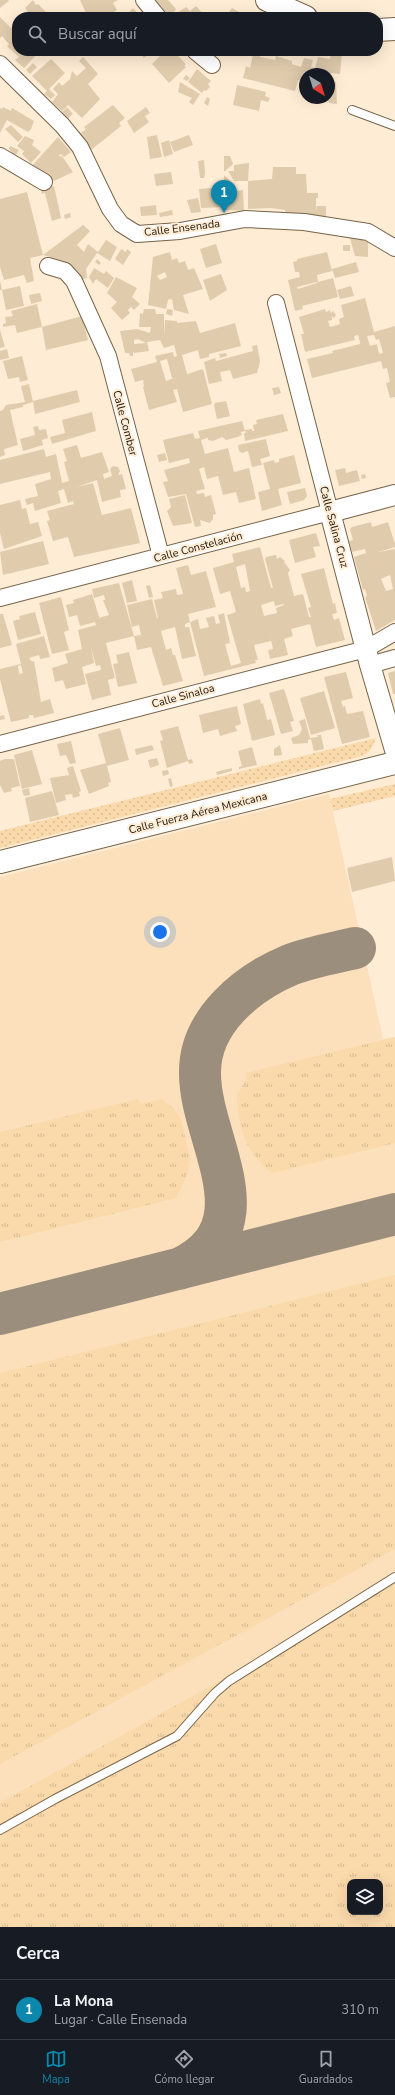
<!DOCTYPE html>
<html lang="es">
<meta charset="utf-8">
<style>
:root{--surface:#171b24;--page:#242831;--text:#f1f3f6;--muted:#9ea1a6;--line:#363941;--accent:#0d87ab}
body{margin:0;font-family:"Nunito Sans",sans-serif;background:var(--page);color:var(--text)}
.controls{position:absolute;right:12px;bottom:12px;display:grid;overflow:hidden;border-radius:8px;box-shadow:0 4px 16px #0002}
.controls button{width:36px;height:36px;display:grid;place-items:center;padding:0;border:0;border-bottom:1px solid var(--line);background:var(--surface);color:var(--text);font:20px sans-serif}
.compass{position:absolute;left:299px;top:68px;width:36px;height:36px;border-radius:50%;background:var(--surface);box-shadow:0 4px 16px #0002;rotate:142deg}
.you{position:absolute;left:160px;top:932px;width:14px;height:14px;margin:-10px;border:3px solid #fff;border-radius:50%;background:#1a73e8;box-shadow:0 0 0 6px #1a73e833}
.badge{display:grid;place-items:center;width:26px;height:26px;border-radius:50%;background:var(--accent);color:#fff;font-size:13px;font-weight:700}
.pin{position:absolute;translate:-50% -33px;filter:drop-shadow(0 1px 2px #0008)}
.pin::after{content:'';position:absolute;top:21px;width:14px;height:12px;background:inherit;clip-path:polygon(0 0,100% 0,50% 100%)}
.list{margin:0;padding:0;list-style:none}
h2{display:flex;justify-content:space-between;align-items:center;height:52px;margin:0;padding:0 16px;font-size:17px}
h2 small{font-size:13px;font-weight:400;color:var(--muted)}
.list li{display:grid;grid-template-columns:26px 1fr auto;gap:12px;align-items:center;box-sizing:border-box;height:60px;padding:0 16px;border-top:1px solid var(--line)}
.list b{display:block;font-size:15px;white-space:nowrap}
.list p{margin:0;font-size:13px;white-space:nowrap;color:var(--muted)}
.list em{font-size:13px;font-style:normal;color:var(--muted)}
.icon{flex:none;width:22px;height:22px;fill:none;stroke:currentColor;stroke-width:2;stroke-linecap:round;stroke-linejoin:round}
.map{position:relative;flex:none;width:395px;height:1927px;overflow:hidden}
.search{position:absolute;background:var(--surface);box-shadow:0 4px 16px #0002;left:12px;right:12px;top:12px;height:44px;display:flex;align-items:center;gap:10px;box-sizing:border-box;padding:0 14px;border-radius:16px;color:var(--muted);font-size:15px}
.sheet{height:112px;background:var(--surface)}
nav{display:flex;justify-content:space-around;align-items:center;box-sizing:border-box;height:56px;border-top:1px solid var(--line);background:var(--surface);font-size:11px;color:var(--muted)}
nav a{display:grid;justify-items:center;gap:2px}
nav .on{color:var(--accent)}
.map>svg:first-child{display:block}
.built{fill:#fbe0bb;fill-rule:evenodd}
.grass{fill:url(#grass-tufts);fill-rule:evenodd}
.park{fill:url(#park-dots)}
.lines{fill:none;stroke-linecap:round;stroke-linejoin:round}
.taxiway{stroke:#9b8e7c;stroke-width:42}
.building{fill:#e0cbad;fill-rule:evenodd}
.service-casing{stroke:#766348;stroke-width:10}
.minor-casing{stroke:#766348;stroke-width:18}
.tertiary-casing{stroke:#766348;stroke-width:22}
.secondary-casing{stroke:#766348;stroke-width:24}
.primary-casing{stroke:#766348;stroke-width:24}
.service{stroke:#fff;stroke-width:8}
.minor{stroke:#fff;stroke-width:16}
.tertiary{stroke:#fff;stroke-width:20}
.secondary{stroke:#fff;stroke-width:22}
.primary{stroke:#fff;stroke-width:22}
.labels{text-anchor:middle;dominant-baseline:central;stroke-width:4;stroke-linejoin:round;paint-order:stroke}
.street-label{font-size:11px;fill:#1e160b;stroke:#feecd4}
</style>
<div class="map">
<svg width="395" height="1927" viewBox="0 0 395 1927">
<defs>
<pattern id="grass-tufts" width="24" height="20" patternUnits="userSpaceOnUse"><rect width="24" height="20" fill="#fad9ab"/><path d="M3 7l-1-3M5 7V3M7 7l1-3M15 17l-1-3M17 17v-4M19 17l1-3" fill="none" stroke="#d6ba92"/></pattern>
<pattern id="park-dots" width="8" height="8" patternUnits="userSpaceOnUse"><rect width="8" height="8" fill="#fad9ab"/><path d="M2 2h.1M6 6h.1" fill="none" stroke="#d6ba92" stroke-width="1.8" stroke-linecap="round"/></pattern>
</defs>
<rect width="100%" height="100%" fill="#feecd4"/>
<path class="built" d="M329 794 383 1039 395 1037V1927H0V877ZM350 1882H380V1912H350Z"/>
<path class="grass" d="M395 1037V1143L272 1173C244 1150 239 1130 237 1095L246 1080V1073Z
M138 1099 141 1104 162 1099 174 1109 181 1119 190 1158 188 1173 176 1198 0 1242V1132Z
M395 1275V1549L0 1764V1373Z
M395 1584V1927H0V1803ZM350 1882H380V1912H350Z"/>
<path class="park" d="M376 738C369 757 365 755 346 760L0 848V831Z
M395 784V796L333 811 330 799Z"/>
<g class="lines">
<path class="taxiway" d="M179 1269C271 1226 199 1140 200 1072 200 1021 247 983 290 965 310 957 334 953 355 948
M0 1314 395 1214"/>
</g>
<path class="building" d="M0 0H8L9 1 0 8Z
M33 0 36 5 38 4 51 17H23L28 12 25 8Z
M80 0H118L113 3 117 10 106 17H88Z
M148 0H168L176 9 170 17 161 6 157 10Z
M196 6 206 17H181L177 13 186 7 190 11Z
M133 8 141 17H124Z
M232 8 248 17H225Z
M116 12 120 17H109Z
M0 17 11 28 17 23V51H40L24 68 15 60 19 57 7 46 9 44 2 36 0 38Z
M139 51H152L144 58Z
M165 51H173L186 64 184 66 186 67 169 83 152 64Z
M246 51H264L261 52 260 57 275 60 276 56 292 61V64L301 67 304 58 313 60 311 67 315 68 318 57 330 59 331 51 342 52 340 74 331 73 330 80 329 74H305V82L298 80 295 91 243 78 246 66 250 68 253 55Z
M83 57 98 74 88 84 100 99 82 118 68 105 62 111 52 102 58 94 53 89 59 82 62 86 70 79 72 71 77 76 86 68 79 61Z
M51 59 65 73 49 89 55 95 51 99 44 94 47 91 32 76Z
M33 63 37 67 30 74 26 70Z
M197 69 211 81 208 84 210 87 206 91 204 90 202 93 188 82Z
M186 75 190 78 187 81 183 79Z
M180 82 200 94 193 105 189 102 192 98 178 92Z
M336 82 337 104 329 103V102L325 101 326 98H329V83Z
M237 85 266 92 265 96 270 98 268 102 261 100 259 111 233 105Z
M207 97 210 99 208 106 204 103Z
M113 105 125 118 119 123 121 126 91 150 78 135 86 129 84 127Z
M3 107 11 111 12 108 34 121 31 129 28 132 7 120 0 133V108L2 109Z
M67 107 73 114 66 120 61 113Z
M146 107 150 113 145 116 149 122 134 133 127 121Z
M11 125 23 137 18 142 5 129Z
M157 135 162 157 150 159 147 137Z
M189 135 193 145 174 152 170 142Z
M25 136 34 140 32 145 41 152 31 163 22 154 24 151 17 146Z
M58 137 71 152 64 157 61 154 59 155 60 157 62 156 73 172 54 181 30 168Z
M169 140 173 154 164 157 161 143Z
M10 146 19 150 15 156 9 149Z
M224 156H230L233 164 224 172Z
M204 160 205 174 204 178H200L198 161Z
M249 163 248 181H234L228 171H234V165Z
M273 167H296V174H306L307 193H318V198H316V210L317 206H326V217L285 215V210L271 208 248 209V181L272 179Z
M171 172 173 184 156 186 154 174Z
M224 175 235 185V191L243 190 244 211 225 210V207L201 208 199 189 224 187Z
M54 186 61 218 52 221 45 193 42 194 41 189Z
M27 192 43 255 83 225 90 231 77 245 84 252 88 244 98 252 106 240 117 247 110 261 97 253 86 269 87 278 81 280 71 268 60 260 43 255 30 258 34 281 27 283 24 275 4 280 0 267V199Z
M198 198 201 212 191 213 187 200Z
M156 205 157 215 141 216 140 207Z
M172 210 173 215 160 217 159 213Z
M70 213 71 217 65 219 64 215Z
M349 235 368 242V257L355 256Z
M216 244 222 263 206 268 200 249Z
M343 245H350V251H343Z
M121 249 126 252 127 249 131 252 123 265 115 259Z
M170 252 172 260 177 258 179 263 185 261 188 270 194 268 203 289 183 295 189 314 174 310 172 299 168 300 166 309 148 305 153 257ZM165 272 167 277 160 280 157 276Z
M327 252 332 271 317 275 318 282 333 278 338 297 302 306 303 309 295 311 288 280 300 277 299 272H295L293 262 297 261V259ZM317 282V283L298 289 297 287Z
M97 259 101 263 99 265 95 262Z
M356 262 359 272 335 278 332 269Z
M94 268 104 274 106 271 114 278 108 288 96 279 93 284 89 277Z
M221 274 227 290 210 301 203 280Z
M116 277 137 288 132 297 140 304 134 310 131 307 128 310 130 313 122 320 111 308 117 302 107 293Z
M0 280 2 290H0Z
M20 286 24 306 6 310 2 290Z
M351 286 354 296 340 299 337 290Z
M40 293 42 301 31 304 29 295Z
M365 298 374 332 395 326V397L390 398 386 383 390 382 387 368 383 369 381 361 312 378 307 359 333 353 332 351 360 344V342L358 335 354 336 355 340 305 352 301 334H304L299 317 325 309 326 312 330 310 331 313 333 311 336 315 334 318 332 316V320L328 321 330 327 340 324 339 319 344 317 341 305ZM374 335 376 340 379 339 383 353 379 354 377 344 370 346 367 336Z
M37 304 42 327 17 333 15 325 3 327V324L6 323 5 317 13 316 11 311Z
M144 309H155L156 314H164V336L165 320 177 321V323L196 321 200 333 235 323 241 346 209 354V357L200 359 198 350 182 355 187 374 203 369 212 404 183 412 177 389 173 390 177 402 149 410 143 387 144 386 143 380 135 382 131 369 157 362 155 356 173 352 174 357 177 356 174 345 164 348 160 340 147 342 149 351 134 353 133 351V356H130L129 353H125L120 331 137 329 150 333 151 327H139L140 313 143 314ZM138 339 146 343 134 344V340ZM167 359 172 378H174L166 381 160 361Z
M167 309 173 310 172 316 166 314Z
M82 316 88 340 46 350 42 327Z
M0 330 5 347 0 348Z
M257 345 260 361 257 373 233 379 230 370 226 371 220 372 222 381 209 384 204 362 215 358 216 361 253 351 252 346Z
M7 349 9 358 0 360V351Z
M226 353 227 356 220 358 219 354Z
M22 356 28 380 20 382 19 377 8 379 3 361Z
M29 384 33 402 23 405V407L10 410 18 445 4 449 5 455 0 457V411L3 410 6 405 25 402 21 386Z
M279 387 281 393 274 395 272 388Z
M77 390 80 402 35 414 33 401Z
M226 401 230 416 217 419 214 405 215 403Z
M92 412 96 431 52 444 50 437 65 433 62 420Z
M283 414 288 431 245 441 244 433H246L245 430 252 429V431H254L253 425 257 424 256 420Z
M242 421 245 431 241 432 242 435 238 437 226 440 222 437 213 441 208 440V438L201 440 205 454 228 448 234 472 249 468 256 499 239 503 236 492 223 495 218 476 207 479 204 467 199 469 205 489 196 491 197 494 204 493 205 497 211 495 216 514 213 515V519L210 523 200 520 201 526 195 527 186 494 168 497 163 482 168 481 164 470 190 463 189 458 169 463 163 440 193 433 195 439 200 438 198 431Z
M38 426 39 430 46 429 48 438 42 440 43 445 23 451 20 439 35 435 33 427Z
M266 439 270 456 260 459 262 465 252 467 248 451 242 453 239 451 238 445Z
M77 445 81 458 102 452 109 472 103 474 104 479 112 476 110 469 113 466 118 467 120 471 118 475 122 474 126 489 120 490 121 497 102 502 97 480 77 487 93 483 102 515 131 508 140 543 74 557 68 537 53 541 47 521 50 520 47 511 74 504 73 501 68 503 64 489 58 491 61 503 35 511 33 503 27 505 25 499 38 496 35 484 51 479 50 472 0 484V460L44 449 46 457 56 454 62 483 69 481 64 462 67 461 63 449Z
M165 453 167 460 159 462 157 455Z
M294 455 301 483 278 489 282 505 262 511 258 492 270 489 263 463 274 460 275 463 279 462V459Z
M345 468 346 473 357 470 360 481 339 486 335 470Z
M365 474 366 478 362 479 361 475Z
M305 488 307 496 304 500 290 504 287 492Z
M185 495 192 523 173 526 167 511 171 507 169 499Z
M20 500 22 509 26 508 30 524 38 522 42 536 4 549 0 533V505Z
M371 522 372 527 388 522 395 544V547L378 552 395 549V620L376 631 365 597 367 596 365 589 363 590 354 557 366 553 365 549 352 552 349 541 353 540 350 529 352 527ZM390 575 393 589 386 591 381 579Z
M316 533 320 546 313 547 316 557 295 563 289 540Z
M43 541 49 564 3 575 0 552Z
M260 547 271 588H273L265 559 266 557 276 555 277 559 280 557 285 561 284 562 290 570 288 573 294 596 303 594 309 617H311L308 608 311 607 301 574 324 568 333 604 335 603 337 613 332 614 334 620 339 618 345 640 316 647 310 624 291 629 293 636 284 639 288 655 270 659 268 650 273 649 268 628 271 641 254 645 258 660H255L256 663 204 676 190 622 185 624V627H189L196 656 182 659 175 627 161 631 166 650 171 648 173 655H175L183 681 163 686 151 647 137 650 134 636 141 635 139 625 132 627 127 605 152 599 157 618H158L154 600 163 598 161 592 176 589 177 595 183 594 176 568 188 565 191 575 206 571 216 607 188 614 190 622 198 619 200 629 209 627 206 618 214 616 216 624 220 623 218 615 224 613 230 643 225 644 231 666 241 663 227 615 236 612 230 591 220 594 213 568 234 562 232 554ZM245 564 250 591 246 592 245 587 241 588 236 567ZM274 601 275 606 284 604V605L276 608 277 613 264 616 261 605Z
M132 580 137 601 127 603 122 583Z
M119 583 134 636 106 643 115 678 108 680 111 695 92 700 85 674 101 670 100 665 96 666 91 647 94 663 82 667 86 684 66 689 63 680 55 682 52 668 68 663 65 654 82 649 78 630 96 625 95 622 80 626 77 615 69 617 66 605 74 603 73 600 92 594 100 620 99 618 109 615 103 600H105L104 595 94 598 92 589Z
M150 585 153 597 149 598 146 586Z
M61 597 69 630 64 632 69 650 52 654 39 603Z
M35 612 41 634 18 640 13 621 20 619 19 616Z
M0 614H3L12 645 0 648Z
M44 636 50 657 40 659 39 655 29 658 31 661H34L41 702 50 699 54 713 34 718 33 715H29V718L11 722 0 679V669L21 664 16 644ZM21 665 23 673 19 674 18 666Z
M129 652 137 683 118 687 113 664 118 663 116 655Z
M395 671V694H393L388 673Z
M346 672 353 698 341 701 343 707 345 706 347 714 363 711 370 737 342 744 324 677Z
M284 689 294 721 290 722 293 731 281 734 269 693Z
M324 691 335 728 311 735 300 698Z
M260 699 261 704 263 703 267 720 271 719 275 735 252 741 243 704Z
M237 706 241 724 235 726 237 731 220 736 218 729 203 733 199 715Z
M4 715 5 719 0 720V716Z
M305 719 310 738 318 737 317 735H321L324 749 314 751 311 739 308 740V743L293 744 291 738 299 735 302 729 299 721Z
M178 726 188 760 192 759 193 763 189 764 188 761 167 768 160 741 163 740 160 731Z
M120 728 129 760 107 766 111 782 108 783 109 786 89 794 80 770 106 763 98 734Z
M71 741 76 763 70 764 66 755 60 756 57 744Z
M152 745 154 750 136 755 135 749Z
M280 745 282 755 274 756V749Z
M252 747 257 765 239 769V767L242 766 238 751Z
M32 750 42 784 22 789 14 755Z
M157 758 159 765 150 768 148 760Z
M5 759H14L20 786 11 788 12 791 4 793 0 785V761Z
M73 766 81 791 79 792 80 796 73 798 72 794 65 795 66 800 56 803 50 778 69 775 67 768Z
M232 768V771L217 775 216 772Z
M168 770 169 774 163 776 162 771Z
M171 778 173 786 170 787 168 779Z
M29 788 30 795 24 796 22 790Z
M52 791 59 815 30 822 25 798Z
M392 857 395 881 352 892 347 868Z"/>
<g class="lines">
<g class="service-casing">
<path id="service" d="M352 110 395 126
M0 1830 55 1799 177 1736 215 1693 229 1681 395 1577"/>
</g>
<g class="minor-casing">
<path id="minor" d="M144 0 158 17
M195 51 212 65
M0 64 62 125 80 147 110 209 121 224 137 234 180 231 245 219 304 222 368 232 395 248
M0 156 44 182
M48 266 65 271 74 281 108 356 161 556
M0 598 330 512 276 303
M370 665 395 658
M0 744 366 649 395 632"/>
</g>
<g class="tertiary-casing">
<path id="tertiary" d="M395 495 330 512 370 665 395 750"/>
</g>
<g class="secondary-casing">
<path id="secondary" d="M0 862 395 763"/>
</g>
<g class="primary-casing">
<path id="primary" d="M267 0 306 17
M378 30 395 29"/>
</g>
<use href="#service" class="service"/>
<use href="#minor" class="minor"/>
<use href="#tertiary" class="tertiary"/>
<use href="#secondary" class="secondary"/>
<use href="#primary" class="primary"/>
</g>
<g class="labels">
<g class="street-label">
<text transform="translate(182 228) rotate(-7)">Calle Ensenada</text>
<text transform="translate(125 423) rotate(75)">Calle Comber</text>
<text transform="translate(334 527) rotate(75)">Calle Salina Cruz</text>
<text transform="translate(198 547) rotate(-15)">Calle Constelación</text>
<text transform="translate(183 696) rotate(-15)">Calle Sinaloa</text>
<text transform="translate(198 813) rotate(-14)">Calle Fuerza Aérea Mexicana</text>
</g>
</g>
</svg>
<div class="controls">
<button><svg class="icon" aria-label="layers" viewBox="0 0 24 24"><path d="M12 4l9 5-9 5-9-5zM3 14l9 5 9-5"/></svg></button>
</div>
<svg class="compass" viewBox="-18 -18 36 36"><path d="M0-13l5 13h-10z" fill="#e53935"/><path d="M0 13l5-13h-10z" fill="#9ea1a6"/></svg>
<div class="you"></div>
<div class="pin badge" style="left:224px;top:213px">1</div>
<div class="search"><svg class="icon" aria-label="search" viewBox="0 0 24 24"><circle cx="10" cy="10" r="6"/><path d="M15 15l6 6"/></svg>Buscar aquí</div>
</div>
<section class="sheet">
<h2>Cerca<small></small></h2>
<ul class="list">
<li><span class="badge">1</span><div><b>La Mona</b><p>Lugar · Calle Ensenada</p></div><em>310 m</em></li>
</ul>
</section>
<nav>
<a class="on"><svg class="icon" aria-label="map" viewBox="0 0 24 24"><path d="M3 6l6-2 6 2 6-2v14l-6 2-6-2-6 2zM9 4v14M15 6v14"/></svg>Mapa</a>
<a><svg class="icon" aria-label="directions" viewBox="0 0 24 24"><path d="M12 3l9 9-9 9-9-9zM9 14v-3h6M13 9l2 2-2 2"/></svg>Cómo llegar</a>
<a><svg class="icon" aria-label="saved" viewBox="0 0 24 24"><path d="M7 4h10v16l-5-4-5 4z"/></svg>Guardados</a>
</nav>
